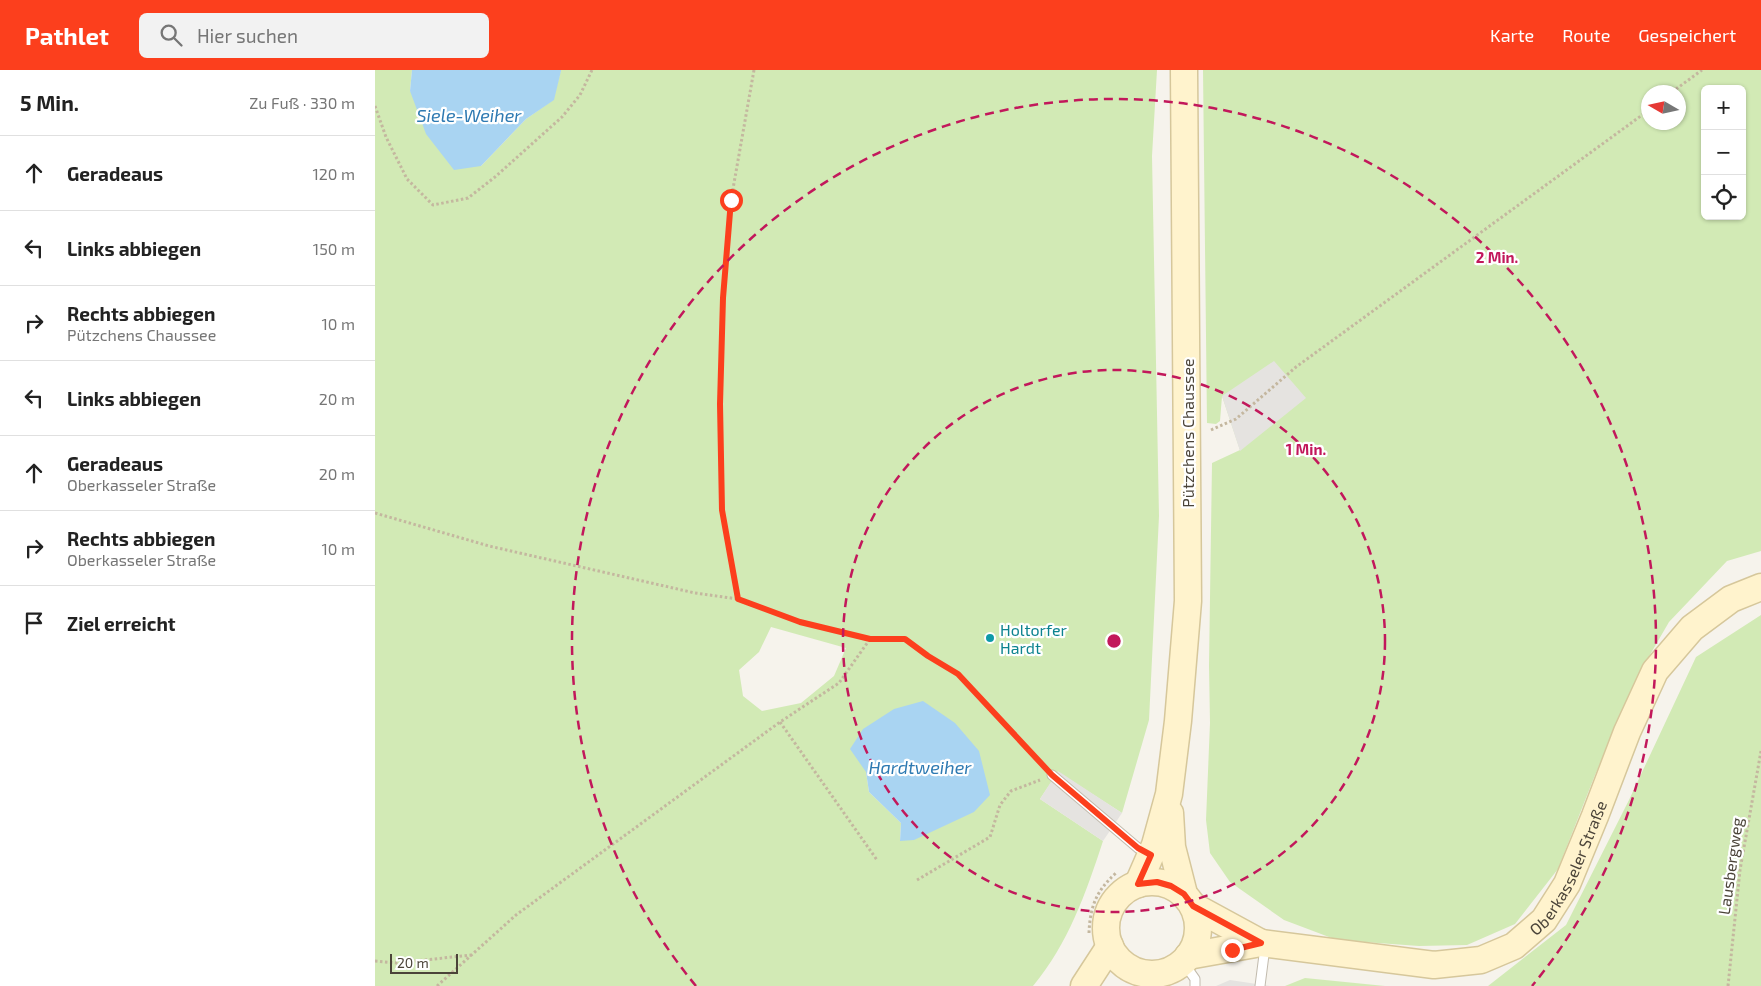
<!DOCTYPE html>
<html lang="de">
<meta charset="utf-8">
<style>
:root{--surface:#fff;--page:#f2f2f2;--text:#222;--muted:#767676;--line:#e0e0e0;--accent:#fc3f1d}
body{margin:0;font-family:"Exo 2",sans-serif;background:var(--page);color:var(--text)}
.controls{position:absolute;right:15px;top:15px;display:grid;overflow:hidden;border-radius:8px;box-shadow:0 1px 4px #0004}
.controls button{width:45px;height:45px;display:grid;place-items:center;padding:0;border:0;border-bottom:1px solid var(--line);background:var(--surface);color:var(--text);font:25px sans-serif}
.compass{position:absolute;left:1266px;top:15px;width:45px;height:45px;border-radius:50%;background:var(--surface);box-shadow:0 1px 4px #0004;rotate:279deg}
.scale{position:absolute;left:15px;bottom:12px;width:68px;box-sizing:border-box;padding-left:5px;border:2px solid #4b4439;border-top:0;font-size:14px;line-height:18px;white-space:nowrap;color:#4b4439;-webkit-text-stroke:4px #fff;paint-order:stroke}
.stop{position:absolute;width:15px;height:15px;margin:-11px;border:4px solid #fc3f1d;border-radius:50%;background:#fff}
.stop.end{background:#fc3f1d;border-color:#fff;box-shadow:0 1px 5px #0008}
.list{margin:0;padding:0;list-style:none}
h2{display:flex;justify-content:space-between;align-items:center;height:65px;margin:0;padding:0 20px;font-size:21px}
h2 small{font-size:16px;font-weight:400;color:var(--muted)}
.list li{display:grid;grid-template-columns:32px 1fr auto;gap:15px;align-items:center;box-sizing:border-box;height:75px;padding:0 20px;border-top:1px solid var(--line)}
.list b{display:block;font-size:19px;white-space:nowrap}
.list p{margin:0;font-size:16px;white-space:nowrap;color:var(--muted)}
.list em{font-size:16px;font-style:normal;color:var(--muted)}
.icon{flex:none;width:28px;height:28px;fill:none;stroke:currentColor;stroke-width:2;stroke-linecap:round;stroke-linejoin:round}
.map{position:relative;flex:none;width:1386px;height:916px;overflow:hidden}
header{display:flex;align-items:center;gap:30px;box-sizing:border-box;height:70px;padding:0 25px;background:var(--accent);color:#fff}
header strong{font-size:24px}
nav{display:flex;gap:28px;margin-inline-start:auto;font-size:18px}
.search{width:350px;height:45px;background:var(--page);display:flex;align-items:center;gap:12px;box-sizing:border-box;padding:0 18px;border-radius:8px;color:var(--muted);font-size:19px}
main{display:flex}
aside{flex:1;background:var(--surface)}
.map>svg:first-child{display:block}
.green{fill:#d2eab5;fill-rule:evenodd}
.parking{fill:#e5e3e0}
.water{fill:#a9d4f2}
.lines{fill:none;stroke-linecap:round;stroke-linejoin:round}
.lane-casing{stroke:#c2bbae;stroke-width:11}
.secondary-casing{stroke:#d6c79b;stroke-width:29}
.path{stroke:#c4b79f;stroke-width:3;stroke-dasharray:2.5 2.5;stroke-linecap:butt}
.lane{stroke:#fff;stroke-width:9}
.secondary{stroke:#fff3cd;stroke-width:26}
.route{stroke:#fc3f1d;stroke-width:6}
.ring{fill:none;stroke:#c2185b;stroke-width:2.5;stroke-dasharray:9 6}
.culture-dot{fill:#0f9aa8;stroke:#fff;stroke-width:2}
.labels{text-anchor:middle;dominant-baseline:central;stroke-width:4.5;stroke-linejoin:round;paint-order:stroke}
.street-label{font-size:16px;fill:#4b4439;stroke:#fff}
.culture-label{font-size:16px;fill:#0d838f;stroke:#fff;text-anchor:start}
.water-label{font-size:18px;font-style:italic;fill:#2e7ab2;stroke:#fff}
.centre{fill:#c2185b;stroke:#fff;stroke-width:2.5}
.ring-label{font-size:15px;text-anchor:middle;font-weight:bold;fill:#c2185b;stroke:#fff;stroke-width:4.5;stroke-linejoin:round;paint-order:stroke}
</style>
<header>
<strong>Pathlet</strong>
<div class="search"><svg class="icon" aria-label="search" viewBox="0 0 24 24"><circle cx="10" cy="10" r="6"/><path d="M15 15l6 6"/></svg>Hier suchen</div>
<nav><a>Karte</a><a>Route</a><a>Gespeichert</a></nav>
</header>
<main>
<aside>
<h2>5 Min.<small>Zu Fuß · 330 m</small></h2>
<ul class="list">
<li><svg class="icon" aria-label="ahead" viewBox="0 0 24 24"><path d="M12 20V5M6 11l6-6 6 6"/></svg><div><b>Geradeaus</b></div><em>120 m</em></li>
<li><svg class="icon" aria-label="left" viewBox="0 0 24 24"><path d="M17 20v-9H6M10 6l-5 5 5 5"/></svg><div><b>Links abbiegen</b></div><em>150 m</em></li>
<li><svg class="icon" aria-label="right" viewBox="0 0 24 24"><path d="M7 20v-9h11M14 6l5 5-5 5"/></svg><div><b>Rechts abbiegen</b><p>Pützchens Chaussee</p></div><em>10 m</em></li>
<li><svg class="icon" aria-label="left" viewBox="0 0 24 24"><path d="M17 20v-9H6M10 6l-5 5 5 5"/></svg><div><b>Links abbiegen</b></div><em>20 m</em></li>
<li><svg class="icon" aria-label="ahead" viewBox="0 0 24 24"><path d="M12 20V5M6 11l6-6 6 6"/></svg><div><b>Geradeaus</b><p>Oberkasseler Straße</p></div><em>20 m</em></li>
<li><svg class="icon" aria-label="right" viewBox="0 0 24 24"><path d="M7 20v-9h11M14 6l5 5-5 5"/></svg><div><b>Rechts abbiegen</b><p>Oberkasseler Straße</p></div><em>10 m</em></li>
<li><svg class="icon" aria-label="arrive" viewBox="0 0 24 24"><path d="M6 21V4h12l-3 4 3 4H6"/></svg><div><b>Ziel erreicht</b></div></li>
</ul>
</aside>
<div class="map">
<svg width="1386" height="916" viewBox="0 0 1386 916">
<rect width="100%" height="100%" fill="#f6f3ec"/>
<path class="green" d="M0 0H37L35 21 106 96 151 49 178 30 186 0H782L777 86 784 446 774 650 747 743 683 702 665 729 728 771C711 823 693 874 658 916H0ZM396 557 471 578 459 606 426 633 387 641 368 626 364 600 384 582ZM491 702 539 770H525L526 753 494 722Z
M828 0H1386V481L1352 491 1294 552 1269 595 1220 705 1183 799 1140 854 1092 875 1044 876 962 870 909 850 855 812 835 783 831 750 835 653 834 596 837 393 865 380 847 326 845 351 841 354 832 353ZM1330 19H1367V146H1330ZM1274 22H1304V52H1274Z
M1386 545V916H1113L1191 855 1254 730 1321 587Z
M930 908 1010 916H910Z"/>
<path class="parking" d="M899 291 931 328 865 381 847 326Z
M683 701 747 743 728 771 665 729Z
M855 910 895 916H841Z"/>
<path class="water" d="M37 0H186V1L179 30 151 49 106 96 79 100 51 64 35 21Z
M548 631 580 653 604 681 615 725 599 742 539 770 525 771 526 753 494 722 491 702 475 679 488 659 519 639Z"/>
<g class="lines">
<g class="lane-casing">
<path id="lane" d="M677 705 763 778 773 783
M808 892 820 909V916
M885 916 890 877"/>
</g>
<g class="secondary-casing">
<g id="secondary">
<path d="M795 743 797 777 809 824"/>
<circle cx="777" cy="858" r="46"/>
<path d="M763 814 780 775 794 724 803 651 813 531 809 0"/>
<path d="M818 836 886 873"/>
<path id="s1" d="M813 886 886 873 1059 895 1106 890 1139 876 1169 850 1192 814 1220 746 1252 662 1280 601 1317 558 1356 529 1386 517"/>
<path d="M709 916 735 876"/>
</g>
</g>
<path class="path" d="M379 0 356 130 348 228 345 334 347 440 363 529 425 552 495 569H530L553 586 583 604 668 695
M1297 22 1327 0
M0 36 11 67 32 109 58 135 93 128 120 107 187 47 205 25 217 0
M836 360 861 349 921 297 1274 40
M0 443 114 476 320 523 363 529
M405 652 502 790
M542 810 615 767 625 735 636 721 665 710
M714 863C715 837 721 821 741 803
M0 891 22 893 96 885
M62 916 141 845 405 652 464 613 495 569
M1353 916 1365 800 1386 681"/>
<use href="#lane" class="lane"/>
<use href="#secondary" class="secondary"/>
</g>
<g class="lines">
<path class="route" d="M356 130 348 228 345 334 347 440 363 529 425 552 495 569H530L553 586 583 604 677 705 763 778 776 785 763 814 782 812 796 816 809 824 818 836 886 873 857 880"/>
</g>
<g class="ring">
<circle cx="739" cy="571" r="271"/>
<path d="M321 916A542 542 0 1 1 1157 916"/>
</g>
<circle class="culture-dot" cx="615" cy="568" r="5"/>
<g class="labels">
<g class="street-label">
<text transform="translate(812 363) rotate(-90)">Pützchens Chaussee</text>
<text stroke="none"><textPath href="#s1" startOffset="429">Oberkasseler Straße</textPath></text>
<text transform="translate(1355 796) rotate(-82)">Lausbergweg</text>
</g>
<g class="culture-label">
<text x="625" y="559">Holtorfer<tspan x="625" dy="18">Hardt</tspan></text>
</g>
<g class="water-label">
<text x="94" y="45">Siele-Weiher</text>
<text x="545" y="697">Hardtweiher</text>
</g>
</g>
<circle cx="739" cy="571" r="8" class="centre"/>
<g class="ring-label">
<text x="1122" y="193">2 Min.</text>
<text x="931" y="385">1 Min.</text>
</g>
</svg>
<div class="controls">
<button>+</button>
<button>−</button>
<button><svg class="icon" aria-label="locate" viewBox="0 0 24 24"><circle cx="12" cy="12" r="6"/><path d="M12 2v4M12 18v4M2 12h4M18 12h4"/></svg></button>
</div>
<svg class="compass" viewBox="-18 -18 36 36"><path d="M0-13l5 13h-10z" fill="#e53935"/><path d="M0 13l5-13h-10z" fill="#767676"/></svg>
<div class="scale">20 m</div>
<div class="stop" style="left:356px;top:130px"></div>
<div class="stop end" style="left:857px;top:880px"></div>
</div>
</main>
